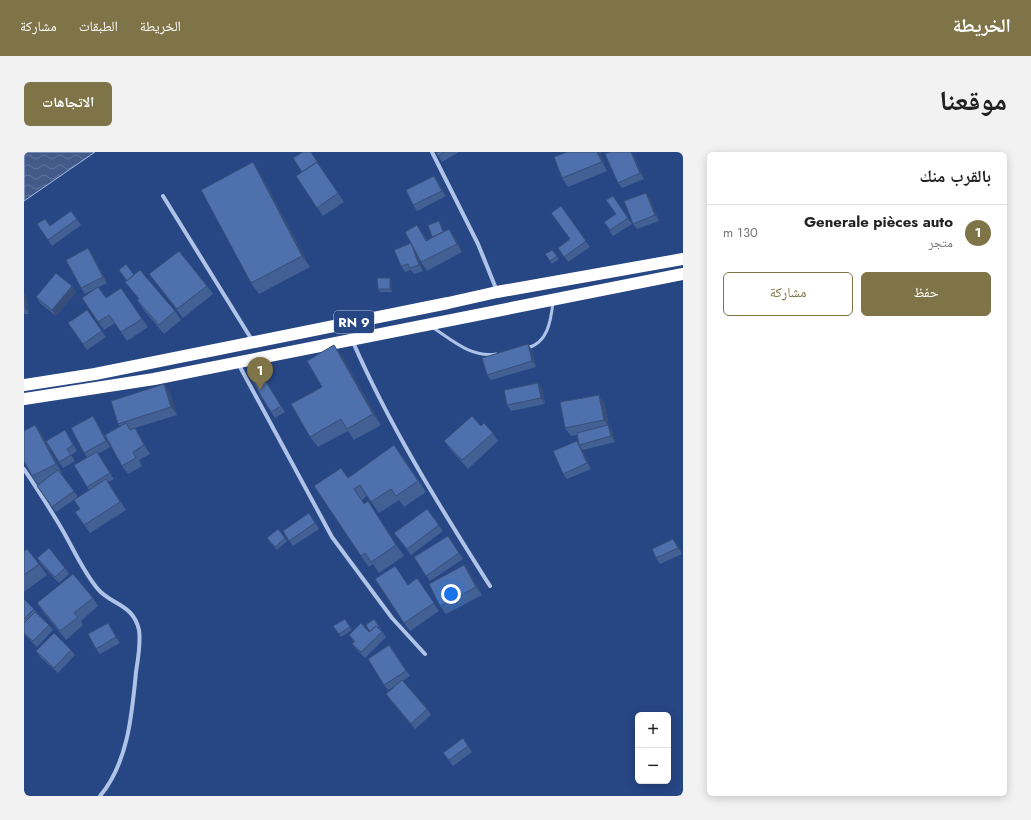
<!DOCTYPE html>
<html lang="ar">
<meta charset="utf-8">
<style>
:root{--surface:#fff;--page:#f2f2f2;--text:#222;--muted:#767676;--line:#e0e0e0;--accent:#7f7447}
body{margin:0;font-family:Jost,"Noto Naskh Arabic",sans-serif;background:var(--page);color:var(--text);direction:rtl}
.controls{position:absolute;right:12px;bottom:12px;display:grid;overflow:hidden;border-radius:6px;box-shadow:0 2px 10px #0003}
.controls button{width:36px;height:36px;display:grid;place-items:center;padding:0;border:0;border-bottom:1px solid var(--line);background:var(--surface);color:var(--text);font:20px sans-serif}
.you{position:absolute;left:427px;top:442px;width:14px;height:14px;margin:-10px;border:3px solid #fff;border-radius:50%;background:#1a73e8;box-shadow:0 0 0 6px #1a73e833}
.badge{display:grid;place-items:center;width:26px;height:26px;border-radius:50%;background:var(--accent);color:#fff;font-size:13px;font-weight:700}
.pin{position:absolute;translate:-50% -33px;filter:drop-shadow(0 1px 2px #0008)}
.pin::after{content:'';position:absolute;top:21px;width:14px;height:12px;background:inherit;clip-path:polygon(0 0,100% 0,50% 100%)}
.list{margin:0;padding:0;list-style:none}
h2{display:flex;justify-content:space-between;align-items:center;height:52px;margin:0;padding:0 16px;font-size:17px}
h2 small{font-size:13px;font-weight:400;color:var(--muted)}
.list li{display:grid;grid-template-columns:26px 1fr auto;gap:12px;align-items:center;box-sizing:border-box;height:56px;padding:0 16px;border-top:1px solid var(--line)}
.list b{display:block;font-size:15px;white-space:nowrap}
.list p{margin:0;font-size:13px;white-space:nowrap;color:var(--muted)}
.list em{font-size:13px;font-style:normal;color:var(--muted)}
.actions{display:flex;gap:8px;padding:12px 16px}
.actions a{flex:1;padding:9px 0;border:1px solid var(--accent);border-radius:6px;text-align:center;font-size:14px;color:var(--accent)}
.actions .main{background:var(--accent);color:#fff}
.map{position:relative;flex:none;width:659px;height:644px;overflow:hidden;direction:ltr;border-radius:6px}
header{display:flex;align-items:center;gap:24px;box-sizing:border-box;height:56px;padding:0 20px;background:var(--accent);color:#fff}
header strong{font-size:19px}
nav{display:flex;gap:22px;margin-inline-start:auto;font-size:14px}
.intro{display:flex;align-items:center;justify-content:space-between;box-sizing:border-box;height:96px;padding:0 24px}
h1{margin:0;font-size:28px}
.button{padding:10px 18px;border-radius:6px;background:var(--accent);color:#fff;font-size:14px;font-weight:700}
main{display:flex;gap:24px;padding:0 24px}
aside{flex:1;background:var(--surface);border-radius:6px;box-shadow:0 2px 10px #0003}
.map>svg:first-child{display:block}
.water{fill:url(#water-waves);stroke:#a4bde8}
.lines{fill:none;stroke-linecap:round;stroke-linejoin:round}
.lane{stroke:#afc3e8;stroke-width:3}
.street{stroke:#afc3e8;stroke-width:4}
.highway{stroke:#fff;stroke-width:12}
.wall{fill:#436094}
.shaded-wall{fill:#374e78}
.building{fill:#4e70ac;stroke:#374e78}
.labels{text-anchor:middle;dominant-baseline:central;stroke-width:3;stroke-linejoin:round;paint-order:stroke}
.shield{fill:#264684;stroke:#bec8da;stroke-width:1}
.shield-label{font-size:13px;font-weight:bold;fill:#fff}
</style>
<header>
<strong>الخريطة</strong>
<nav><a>الخريطة</a><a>الطبقات</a><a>مشاركة</a></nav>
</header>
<div class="intro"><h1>موقعنا</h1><a class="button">الاتجاهات</a></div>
<main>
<aside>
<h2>بالقرب منك<small></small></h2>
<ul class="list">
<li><span class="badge">1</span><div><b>Generale pièces auto</b><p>متجر</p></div><em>130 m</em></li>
</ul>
<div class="actions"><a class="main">حفظ</a><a>مشاركة</a></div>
</aside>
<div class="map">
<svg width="659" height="644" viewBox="0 0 659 644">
<defs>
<pattern id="water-waves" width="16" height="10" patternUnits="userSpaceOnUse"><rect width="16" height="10" fill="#445b89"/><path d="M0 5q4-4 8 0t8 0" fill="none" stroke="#60749b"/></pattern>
</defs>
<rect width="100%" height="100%" fill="#264684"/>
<path class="water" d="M0 0H71L0 49Z"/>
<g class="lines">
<path class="lane" d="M408 175C428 188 447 206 472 202
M503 196C524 191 527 168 529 150"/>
<path class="street" d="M408 0 454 92 473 139
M139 44 228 188
M329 190C366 275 416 355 466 434
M215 213 308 385 368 466 401 502
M0 317C13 337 27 358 39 379 50 398 59 419 73 436 86 453 109 451 115 478 117 491 114 507 112 520 108 562 104 611 76 644"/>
<path class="highway" d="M0 233 71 222 424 151 473 140 659 107
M0 247 130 227 659 122"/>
</g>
<path class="wall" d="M412 0H435L418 10Z
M576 0 583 19 544 35 538 26Z
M608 0 620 27 598 36 594 31Z
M298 17 320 50 299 64 272 24Z
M236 21 286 115 235 142 227 131Z
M414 30 422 44 393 59 389 53Z
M589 44 608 72 589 84 580 70 592 62Z
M626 46 635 69 613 77 609 72Z
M537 54 566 95 544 110 534 96 546 87Z
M47 59 57 73 28 94 13 72 26 74Z
M415 69 417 72 420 80 431 85 438 100 403 119 397 110 393 103 399 119 390 122 387 118 381 120 377 114 387 91 393 73 403 88 408 85Z
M528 98 535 107 528 112 521 102Z
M68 102 83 131 75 135 82 146 97 136 124 175 103 189 91 171 80 178 58 146 70 137 61 142 57 136Z
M125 122 183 134 189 142 159 166 131 130Z
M110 123 151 159 157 168 140 182 119 157 113 148 115 147 101 130Z
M366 126 368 129V140H356L354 137Z
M48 134 52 140 32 164 16 151 12 145Z
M0 141 2 145 5 162H0Z
M63 158 82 185 63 198 44 171Z
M508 198 512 215 467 228 463 223Z
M318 204 357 273 330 288 324 279 294 295 286 285 298 235Z
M236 220 261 260 251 266 247 260Z
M140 232 146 241 153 263 111 276 116 284 126 302 115 308 118 314 104 322 98 314 96 274 94 272Z
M518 236 521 252 487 259 483 253Z
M580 251 585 274 588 279 591 290 559 298 555 293 553 283 547 284 541 276Z
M73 270 86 295 74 302 90 327 84 330 102 358 66 381 51 360 56 357 65 338 63 335V305L60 301Z
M11 273 17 281 38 321H37L54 345 32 360 13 334 14 333 8 324Z
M469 281 474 289 444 317 426 297 420 289Z
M45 284 53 299 47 303 51 309 39 316 35 310Z
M553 289 557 295 567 317 543 327 539 322Z
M378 304 402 340 380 355 375 348 355 361 343 344 338 348 340 352 351 360 380 404 355 421 349 412 345 415 337 404 324 325Z
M403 357 419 379 387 403 370 381Z
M285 361 295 377 269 394 259 379Z
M424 384 439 407 406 429 390 405Z
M261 386 263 389 253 398 245 389Z
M653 392 658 402 636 412 632 406Z
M0 399 15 412 23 423 0 440Z
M13 406 41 416 45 422 35 431 17 412Z
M440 413 446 421 458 443 422 462 416 454Z
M399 435 415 459 386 479 380 471Z
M69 446 74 454 57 469 59 473 42 488 19 460 13 451Z
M0 447 25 473 29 478 13 495 0 482Z
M321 467 328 478 317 485 309 474Z
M350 467 357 478 362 485 341 506 332 497 328 492 330 490 325 483 345 480Z
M84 471 96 491 76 502 72 497Z
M47 498 51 503 34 521 16 505 12 499Z
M369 498 386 524 379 529 403 557 407 563 391 577 366 548 362 542 371 534 364 538 360 533Z
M439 586 448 600 429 614 419 601Z"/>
<path class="shaded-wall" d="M573 0H576L583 19 578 10Z
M607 0H608L620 27 616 21Z
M229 10 236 21 286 115 278 104Z
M410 24 414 30 422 44 418 39Z
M622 41 626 46 635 69 631 63Z
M415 69 417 72 422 85 420 82Z
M393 73 399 82 408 97 402 89Z
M425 77 431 85 438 100 433 92Z
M387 91 391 97 399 119 395 113Z
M64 96 68 102 83 131 79 125Z
M366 126 368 129V140L366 137Z
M48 134 52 140 32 164 28 158Z
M0 141 2 145 5 162 1 156 0 149Z
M504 192 508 198 512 215 508 209Z
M310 193 318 204 357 273 349 262Z
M514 231 518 236 521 252 517 246Z
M140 232 146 241 153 263 147 255Z
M575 243 580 251 585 274 588 279 591 290 587 284 585 275 580 268Z
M69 264 73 270 86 295 82 289Z
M11 273 17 281 38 321 32 312Z
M111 276 116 284 126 302 120 293Z
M553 289 557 295 567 317 563 311Z
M73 300 77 305 90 327 86 321Z
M344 349 351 360 380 404 372 393Z
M649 387 653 392 658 402 654 396Z
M440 413 446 421 458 443 452 435Z
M84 471 88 476 96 491 92 485Z"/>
<path class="building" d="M279 0H287L294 11 293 10 278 20 269 6Z
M412 0H421L414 4Z
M543 0H573L578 10 538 26 530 5Z
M586 0H607L616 21 594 31 581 2Z
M229 10 278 104 227 131 177 38Z
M293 10 314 41 293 56 272 24Z
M410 24 418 39 389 53 382 38Z
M622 41 631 63 609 72 600 49Z
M589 44 604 66 586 78 580 70 592 62 582 48Z
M537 54 562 89 540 105 534 96 546 87 527 61Z
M47 59 53 67 24 88 13 72 21 67 26 74Z
M415 69 419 80 408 85 404 73Z
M393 73 402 89 425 77 433 92 397 110 381 80Z
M387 91 395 113 386 116 384 112 377 114 370 98Z
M64 96 79 125 57 136 42 108Z
M528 98 533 104 526 109 521 102Z
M155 99 183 134 153 157 125 122Z
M102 112 110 123 103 129 95 118Z
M116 118 151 159 135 173 113 148 115 147 101 130Z
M32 121 48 134 28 158 12 145Z
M353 126H366V137H354Z
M74 135 82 146 97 136 118 167 97 180 85 163 74 170 58 146Z
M63 158 78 179 59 192 44 171Z
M504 192 508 209 463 223 458 206Z
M310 193 349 262 323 277 317 267 286 285 267 252 298 235 283 209Z
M236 220 257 254 247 260 226 226Z
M514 231 517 246 483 253 480 238Z
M140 232 147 255 94 272 87 249Z
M575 243 580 268 541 276 536 250Z
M69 264 82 289 60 301 47 276Z
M448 264 457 274 460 271 469 281 438 308 420 289Z
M102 271 106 278 111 276 120 293 109 300 112 306 98 314 81 283Z
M11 273 32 312 8 324 0 309V279Z
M584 273 587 284 555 293 553 281Z
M41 278 49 293 43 297 47 303 35 310 22 289Z
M553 289 563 311 539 322 529 299Z
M370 293 394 329 372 344 367 337 347 350 336 333 330 337 340 352 344 349 372 393 347 410 341 401 337 404 290 334 317 316 324 326Z
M73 300 86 321 63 335 50 313Z
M34 318 50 339 28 355 13 334Z
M82 327 96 350 60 373 51 360 56 357 50 348Z
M403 357 415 373 383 397 370 381Z
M285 361 291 371 265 389 259 379Z
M254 377 261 386 251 395 243 386Z
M424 384 435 401 402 424 390 405Z
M649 387 654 396 632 406 628 397Z
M25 396 41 416 31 425 13 406Z
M3 397 15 412 0 423V399Z
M440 413 452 435 416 454 405 432Z
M371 414 384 433 393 426 410 451 380 471 351 427Z
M49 422 69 446 50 461 54 465 36 479 13 451Z
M0 447 10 457 0 467Z
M11 460 25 473 9 489 0 481V471Z
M321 467 326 475 315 482 309 474Z
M350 467 355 475 354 476 352 474 346 480 342 473Z
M84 471 92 485 72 497 64 482Z
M337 471 345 480 352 474 358 480 337 500 328 492 331 489 325 483Z
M30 481 47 498 30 516 12 499Z
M365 493 382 519 360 533 344 507Z
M378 528 403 557 387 572 362 542Z
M439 586 444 594 425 608 419 601Z"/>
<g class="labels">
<rect class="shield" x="310" y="159" width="40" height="22" rx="3"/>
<g class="shield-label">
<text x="330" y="170">RN 9</text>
</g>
</g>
</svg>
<div class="controls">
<button>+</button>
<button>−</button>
</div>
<div class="you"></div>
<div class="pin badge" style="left:236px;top:238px">1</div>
</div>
</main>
